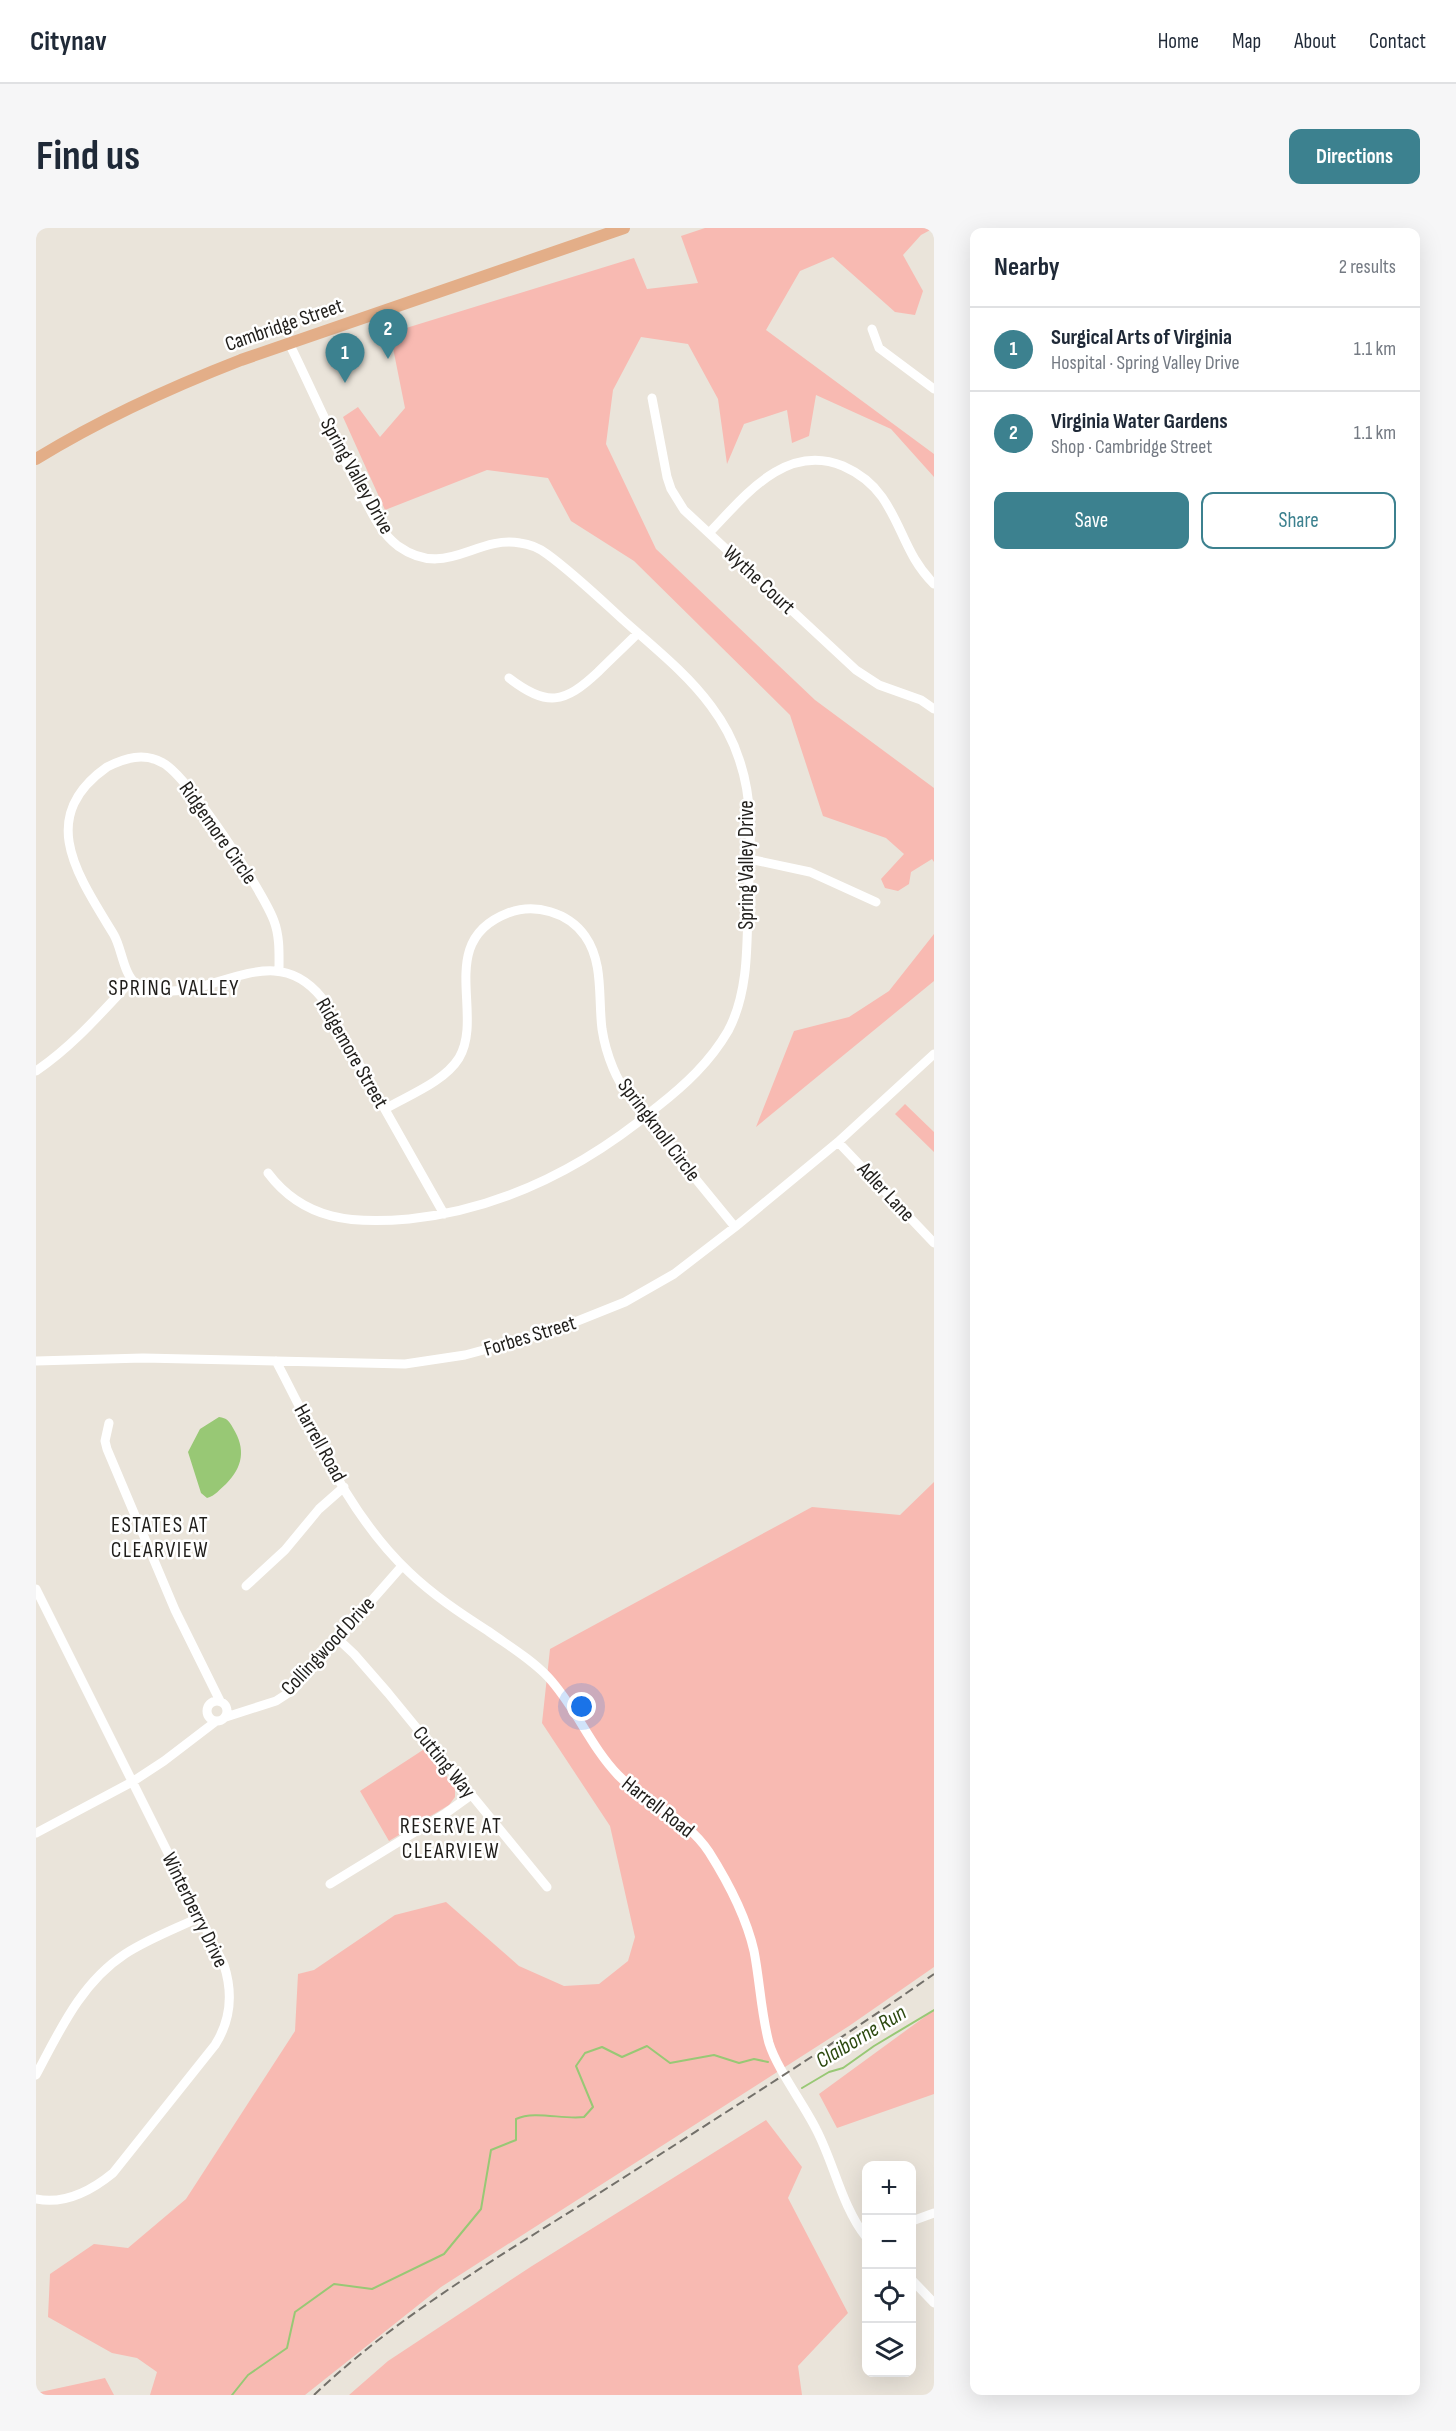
<!DOCTYPE html>
<meta charset="utf-8">
<style>
:root{--surface:#fff;--page:#f6f6f7;--text:#1f2937;--muted:#747a83;--line:#e0e1e3;--accent:#3c818f}
body{margin:0;font-family:"Sofia Sans Condensed",sans-serif;background:var(--page);color:var(--text)}
.controls{position:absolute;right:18px;bottom:18px;display:grid;overflow:hidden;border-radius:12px;box-shadow:0 6px 24px #0002}
.controls button{width:54px;height:54px;display:grid;place-items:center;padding:0;border:0;border-bottom:2px solid var(--line);background:var(--surface);color:var(--text);font:30px sans-serif}
.you{position:absolute;left:546px;top:1479px;width:21px;height:21px;margin:-15px;border:4px solid #fff;border-radius:50%;background:#1a73e8;box-shadow:0 0 0 9px #1a73e833}
.badge{display:grid;place-items:center;width:39px;height:39px;border-radius:50%;background:var(--accent);color:#fff;font-size:20px;font-weight:700}
.pin{position:absolute;translate:-50% -50px;filter:drop-shadow(0 2px 3px #0008)}
.pin::after{content:'';position:absolute;top:32px;width:21px;height:18px;background:inherit;clip-path:polygon(0 0,100% 0,50% 100%)}
.list{margin:0;padding:0;list-style:none}
h2{display:flex;justify-content:space-between;align-items:center;height:78px;margin:0;padding:0 24px;font-size:26px}
h2 small{font-size:20px;font-weight:400;color:var(--muted)}
.list li{display:grid;grid-template-columns:39px 1fr auto;gap:18px;align-items:center;box-sizing:border-box;height:84px;padding:0 24px;border-top:2px solid var(--line)}
.list b{display:block;font-size:22px;white-space:nowrap}
.list p{margin:0;font-size:20px;white-space:nowrap;color:var(--muted)}
.list em{font-size:20px;font-style:normal;color:var(--muted)}
.actions{display:flex;gap:12px;padding:18px 24px}
.actions a{flex:1;padding:14px 0;border:2px solid var(--accent);border-radius:12px;text-align:center;font-size:21px;color:var(--accent)}
.actions .main{background:var(--accent);color:#fff}
.icon{flex:none;width:33px;height:33px;fill:none;stroke:currentColor;stroke-width:2;stroke-linecap:round;stroke-linejoin:round}
.map{position:relative;flex:none;width:898px;height:2167px;overflow:hidden;border-radius:12px}
header{display:flex;align-items:center;gap:36px;box-sizing:border-box;height:84px;padding:0 30px;background:var(--surface);border-bottom:2px solid var(--line)}
header strong{font-size:28px}
nav{display:flex;gap:33px;margin-inline-start:auto;font-size:21px}
.intro{display:flex;align-items:center;justify-content:space-between;box-sizing:border-box;height:144px;padding:0 36px}
h1{margin:0;font-size:42px}
.button{padding:15px 27px;border-radius:12px;background:var(--accent);color:#fff;font-size:21px;font-weight:700}
main{display:flex;gap:36px;padding:0 36px}
aside{flex:1;background:var(--surface);border-radius:12px;box-shadow:0 6px 24px #0002}
.map>svg:first-child{display:block}
.green{fill:#f8bab2}
.water{fill:#98c875}
.lines{fill:none;stroke-linecap:round;stroke-linejoin:round}
.stream{stroke:#98c875;stroke-width:2}
.minor{stroke:#fff;stroke-width:9}
.major{stroke:#e3ae88;stroke-width:12}
.rail{stroke:#73706a;stroke-width:2;stroke-dasharray:9 4.5;stroke-linecap:butt}
.labels{text-anchor:middle;dominant-baseline:central;stroke-width:5;stroke-linejoin:round;paint-order:stroke}
.street-label{font-size:21px;fill:#201e1b;stroke:#fff}
.neighbourhood-label{font-size:22px;letter-spacing:1.5px;fill:#201e1b;stroke:#fff}
.water-label{font-size:22px;font-style:italic;fill:#2c490f;stroke:#fff}
</style>
<header>
<strong>Citynav</strong>
<nav><a>Home</a><a>Map</a><a>About</a><a>Contact</a></nav>
</header>
<div class="intro"><h1>Find us</h1><a class="button">Directions</a></div>
<main>
<div class="map">
<svg width="898" height="2167" viewBox="0 0 898 2167">
<rect width="100%" height="100%" fill="#eae4da"/>
<path class="green" d="M669 0H898L885 7 867 27 887 63 879 87 859 84 797 29 764 43 730 102 898 226V249L855 201 780 167 773 208 756 215 751 182 708 196 691 236 682 171 652 116 605 109 577 162 570 216 620 321 779 472 898 560V634L896 631 875 644 873 656 862 663 849 660 845 651 868 626 850 610 787 588 754 487 598 333 535 293 512 250 451 242 349 282 307 189 322 179 344 209 369 180 354 105 598 30 611 61 662 55 645 8Z
M898 706V753L720 899 758 803 813 789 853 763Z
M869 876 898 904V924L859 886Z
M898 1254V1739L813 1798 405 2059 269 2167H114L121 2144 101 2130 76 2125 12 2089 14 2046 58 2016 92 2020 150 1971 259 1803 262 1746 278 1742 359 1687 410 1674 483 1738 528 1758 563 1756 592 1733 599 1709 574 1598 506 1495 514 1421 776 1279 864 1287Z
M390 1520 419 1560V1569L413 1577 353 1613 324 1563Z
M898 1782V1866L801 1900 783 1866Z
M730 1892 766 1939 752 1970 812 2085 762 2138 766 2167H313L352 2133 496 2038Z
M69 2150 78 2167H0V2165Z"/>
<path class="water" d="M183 1189C191 1190 193 1193 197 1200 210 1221 207 1239 190 1256 184 1261 179 1268 171 1270L165 1265 152 1224 164 1201Z"/>
<g class="lines">
<path class="stream" d="M766 1860 793 1844 807 1840 838 1818 898 1782
M196 2167 212 2147 251 2120 259 2084 298 2056 336 2061 408 2026 445 1981 455 1922 480 1912V1891C499 1882 527 1892 548 1889L557 1879 540 1838 549 1825 566 1819 586 1829 611 1818 634 1835 678 1827 703 1835 718 1831 732 1834"/>
<path class="minor" d="M836 101 843 120 898 161
M616 170 631 249 635 261 648 282 820 442 843 457 885 472 898 481
M673 305C708 269 749 214 807 238 823 245 836 255 846 269 867 299 870 328 898 356
M473 450C511 479 528 476 562 444 575 431 589 418 602 405
M713 631 774 644 840 674
M243 743C243 726 244 709 238 693 228 665 152 548 127 535 108 524 89 530 71 539 0 589 41 646 78 707 86 721 87 745 100 756 108 762 117 762 126 763 184 767 239 711 286 770L408 986
M0 843C37 818 66 784 96 752
M349 881C373 867 408 854 423 830 449 786 399 713 472 685 499 675 532 684 549 708 568 735 562 770 566 801 568 814 572 828 577 840 588 867 609 889 627 911 651 940 675 970 699 999
M802 914 898 1015
M232 945C268 993 318 996 373 991 467 981 549 939 621 879 649 857 674 834 692 803 713 764 711 715 712 671 714 625 719 576 703 531 697 512 687 494 675 478 651 445 615 417 585 390 561 368 537 345 511 326 503 320 493 316 484 315 439 307 410 352 362 318 342 303 333 278 321 257 297 210 276 162 253 115
M0 1133 107 1130 369 1136 429 1127 514 1104 589 1074 638 1046 699 999 802 914 898 826
M240 1133C278 1205 313 1288 373 1344 397 1367 424 1385 452 1403 473 1418 495 1431 512 1449 540 1479 554 1518 582 1547 610 1576 650 1589 673 1624 692 1654 710 1688 718 1723 724 1754 725 1785 733 1815 741 1841 767 1875 780 1901 798 1935 806 1979 830 2009
M73 1195 69 1213 71 1221 139 1382 184 1473
M210 1358 249 1322 283 1281 308 1259
M0 1361 188 1737C197 1765 195 1792 179 1817L77 1945C55 1963 29 1977 0 1971
M302 1411 318 1426 352 1465 511 1659
M171 1483a10 10 0 1 1 20 0a10 10 0 1 1-20 0Z
M190 1489 240 1473 257 1462 366 1338
M0 1605 96 1554 128 1533 179 1494
M294 1656 410 1585 435 1567
M0 1847C24 1802 45 1755 89 1726 112 1711 139 1701 164 1689
M876 1993 898 1985
M876 2052 898 2075"/>
<path class="major" d="M0 231C65 191 133 160 205 132L588 0"/>
<path class="rail" d="M278 2167C356 2093 449 2037 540 1980 660 1903 781 1828 898 1746"/>
</g>
<g class="labels">
<g class="street-label">
<text transform="translate(248 97) rotate(-19)">Cambridge Street</text>
<text transform="translate(321 248) rotate(61)">Spring Valley Drive</text>
<text transform="translate(723 352) rotate(43)">Wythe Court</text>
<text transform="translate(182 605) rotate(55)">Ridgemore Circle</text>
<text transform="translate(710 637) rotate(-90)">Spring Valley Drive</text>
<text transform="translate(316 825) rotate(60)">Ridgemore Street</text>
<text transform="translate(623 902) rotate(53)">Springknoll Circle</text>
<text transform="translate(850 964) rotate(47)">Adler Lane</text>
<text transform="translate(494 1108) rotate(-17)">Forbes Street</text>
<text transform="translate(284 1215) rotate(61)">Harrell Road</text>
<text transform="translate(292 1418) rotate(-47)">Collingwood Drive</text>
<text transform="translate(408 1534) rotate(51)">Cutting Way</text>
<text transform="translate(622 1579) rotate(38)">Harrell Road</text>
<text transform="translate(159 1682) rotate(64)">Winterberry Drive</text>
</g>
<g class="neighbourhood-label">
<text x="138" y="760">SPRING VALLEY</text>
<text x="124" y="1297">ESTATES AT<tspan x="124" dy="25">CLEARVIEW</tspan></text>
<text x="415" y="1598">RESERVE AT<tspan x="415" dy="25">CLEARVIEW</tspan></text>
</g>
<g class="water-label">
<text transform="translate(825 1809) rotate(-31)">Claiborne Run</text>
</g>
</g>
</svg>
<div class="controls">
<button>+</button>
<button>−</button>
<button><svg class="icon" aria-label="locate" viewBox="0 0 24 24"><circle cx="12" cy="12" r="6"/><path d="M12 2v4M12 18v4M2 12h4M18 12h4"/></svg></button>
<button><svg class="icon" aria-label="layers" viewBox="0 0 24 24"><path d="M12 4l9 5-9 5-9-5zM3 14l9 5 9-5"/></svg></button>
</div>
<div class="you"></div>
<div class="pin badge" style="left:309px;top:155px">1</div>
<div class="pin badge" style="left:352px;top:131px">2</div>
</div>
<aside>
<h2>Nearby<small>2 results</small></h2>
<ul class="list">
<li><span class="badge">1</span><div><b>Surgical Arts of Virginia</b><p>Hospital · Spring Valley Drive</p></div><em>1.1 km</em></li>
<li><span class="badge">2</span><div><b>Virginia Water Gardens</b><p>Shop · Cambridge Street</p></div><em>1.1 km</em></li>
</ul>
<div class="actions"><a class="main">Save</a><a>Share</a></div>
</aside>
</main>
